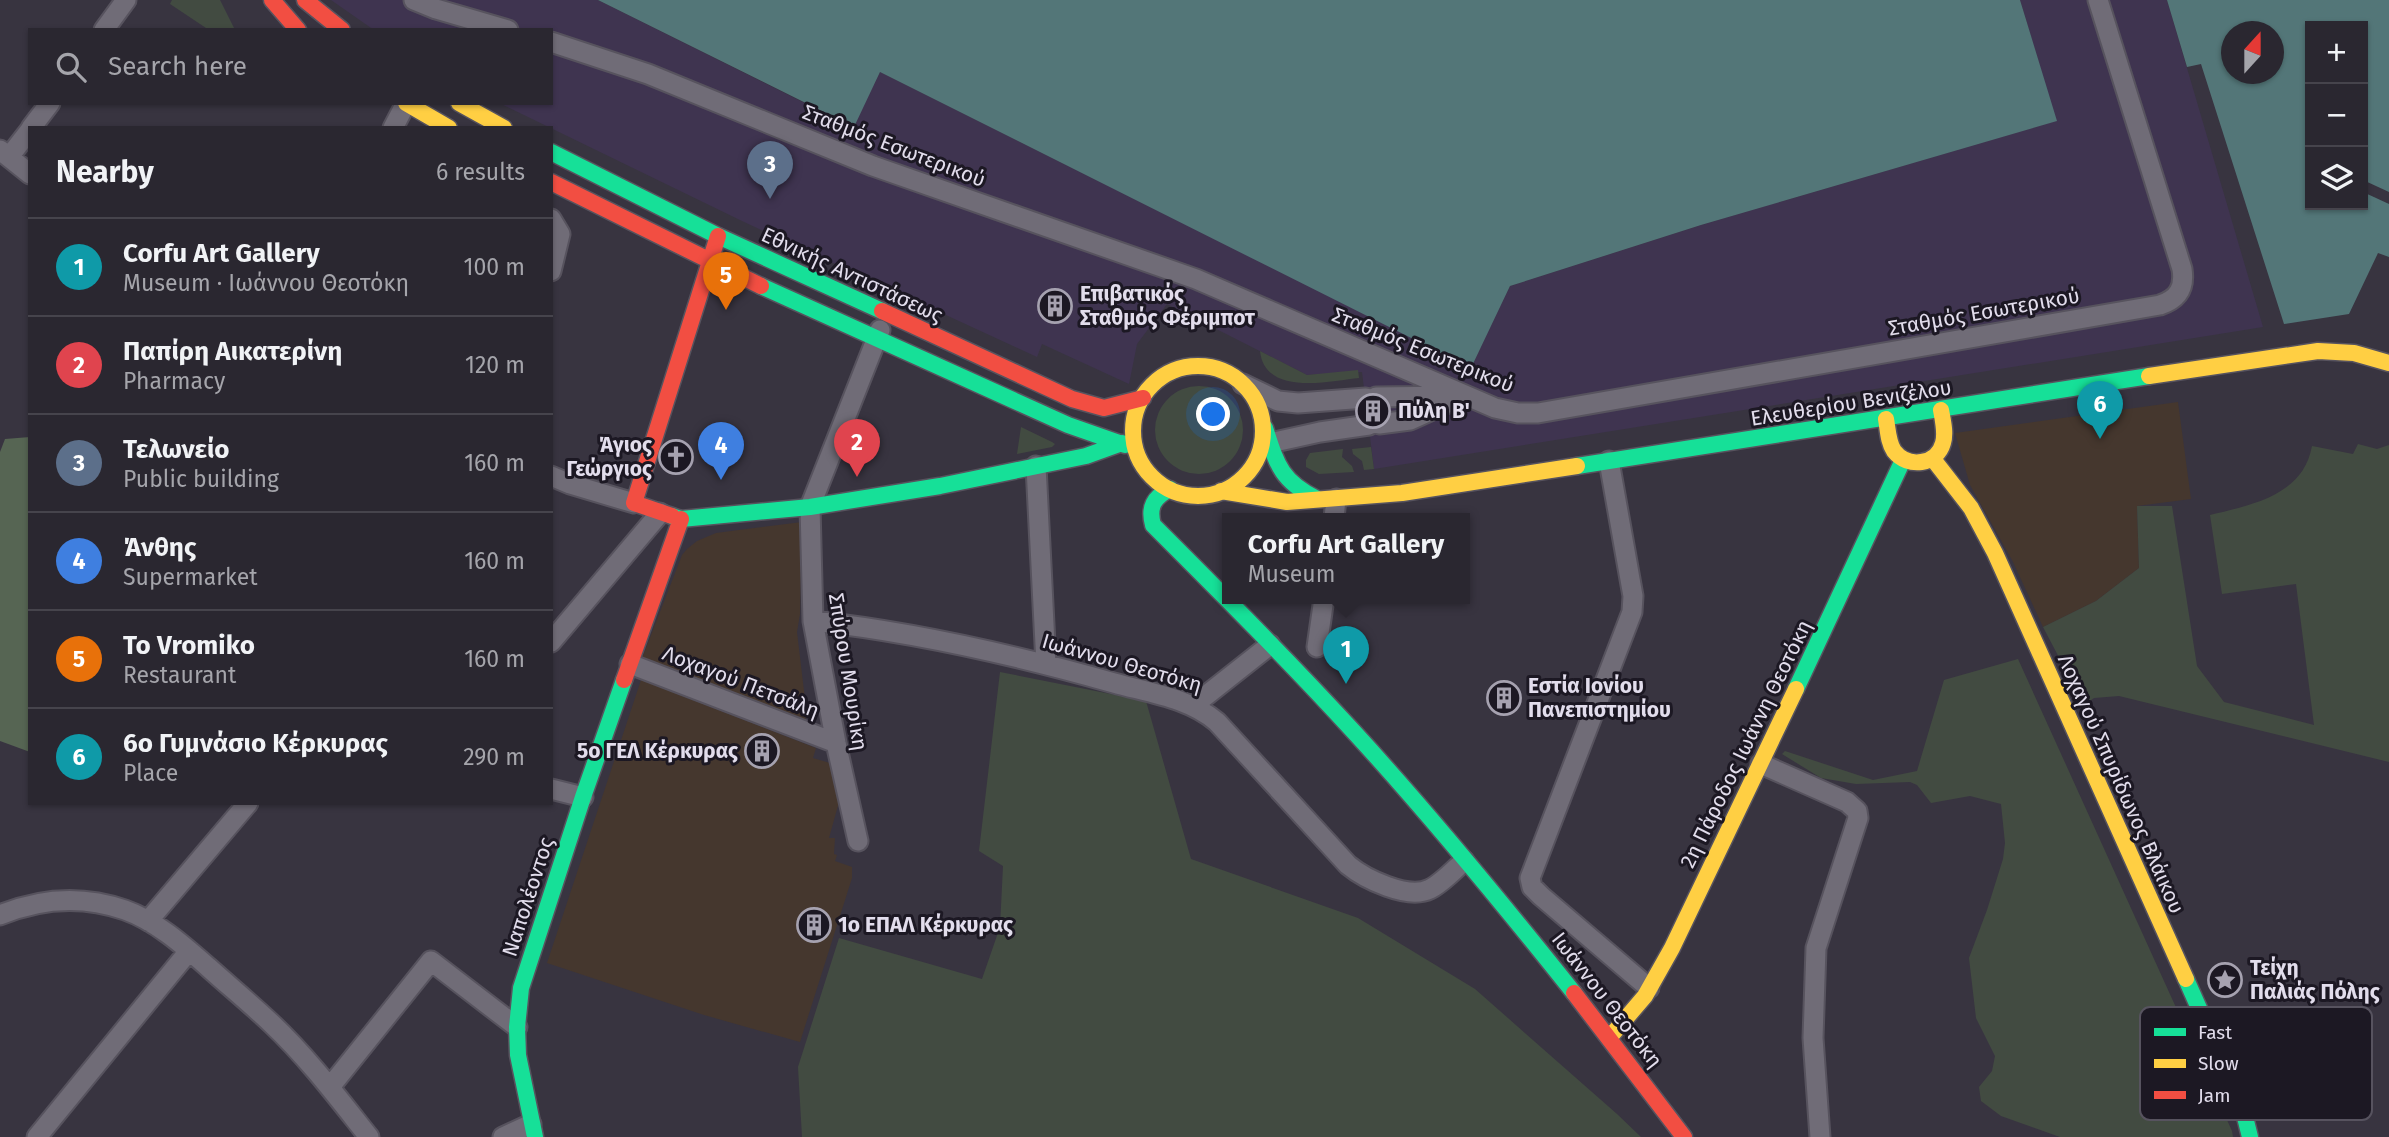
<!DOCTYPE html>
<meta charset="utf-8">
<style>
:root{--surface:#2a2730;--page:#36333c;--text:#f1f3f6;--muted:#a5a5ab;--line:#46444c;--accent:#d93025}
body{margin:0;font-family:"Fira Sans",sans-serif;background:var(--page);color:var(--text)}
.controls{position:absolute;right:21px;top:21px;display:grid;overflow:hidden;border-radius:0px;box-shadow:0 2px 5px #0004}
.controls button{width:63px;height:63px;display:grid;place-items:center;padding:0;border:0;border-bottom:2px solid var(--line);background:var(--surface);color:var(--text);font:35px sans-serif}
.compass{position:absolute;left:2221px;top:21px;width:63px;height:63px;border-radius:50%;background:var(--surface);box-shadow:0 2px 5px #0004;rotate:21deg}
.you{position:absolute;left:1214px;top:415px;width:24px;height:24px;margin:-18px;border:5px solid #fff;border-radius:50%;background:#1a73e8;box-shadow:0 0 0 10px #1a73e833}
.badge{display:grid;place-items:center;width:46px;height:46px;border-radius:50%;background:var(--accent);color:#fff;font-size:23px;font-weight:700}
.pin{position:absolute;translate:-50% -58px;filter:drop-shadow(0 2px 4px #0008)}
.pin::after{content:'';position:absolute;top:37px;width:24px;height:21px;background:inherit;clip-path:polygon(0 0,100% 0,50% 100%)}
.popup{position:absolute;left:1222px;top:513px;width:248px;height:91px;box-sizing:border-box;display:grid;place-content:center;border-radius:0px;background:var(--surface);filter:drop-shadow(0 2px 5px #0005);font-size:23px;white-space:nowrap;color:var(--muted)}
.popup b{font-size:26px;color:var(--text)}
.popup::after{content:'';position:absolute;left:50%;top:100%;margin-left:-14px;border:14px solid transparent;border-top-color:var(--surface)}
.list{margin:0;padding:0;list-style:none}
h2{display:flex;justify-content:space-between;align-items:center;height:91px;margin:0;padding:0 28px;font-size:30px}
h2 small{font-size:23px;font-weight:400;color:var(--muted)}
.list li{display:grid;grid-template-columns:46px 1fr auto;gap:21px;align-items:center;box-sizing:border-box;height:98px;padding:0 28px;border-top:2px solid var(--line)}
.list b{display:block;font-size:26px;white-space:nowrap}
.list p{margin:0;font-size:23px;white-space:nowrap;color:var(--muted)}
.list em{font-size:23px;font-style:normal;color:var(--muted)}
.icon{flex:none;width:38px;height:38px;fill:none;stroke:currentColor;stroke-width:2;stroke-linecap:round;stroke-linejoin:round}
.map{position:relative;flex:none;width:2389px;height:1137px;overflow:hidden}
.search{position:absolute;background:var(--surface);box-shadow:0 2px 5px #0004;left:28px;top:28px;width:525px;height:77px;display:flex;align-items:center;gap:18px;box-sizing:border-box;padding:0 24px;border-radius:0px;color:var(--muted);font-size:26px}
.panel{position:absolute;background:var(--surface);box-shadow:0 2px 5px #0004;left:28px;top:126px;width:525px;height:679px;border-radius:0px}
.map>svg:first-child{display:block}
.built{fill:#3f3450}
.education{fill:#45372e}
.green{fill:#424b41}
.forest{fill:#566553}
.water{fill:#537678;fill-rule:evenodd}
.pier{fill:#383440}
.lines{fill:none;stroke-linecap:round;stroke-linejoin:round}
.street-casing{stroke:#57535e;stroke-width:23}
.fast-casing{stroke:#57535e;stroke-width:19}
.slow-casing{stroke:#57535e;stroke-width:19}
.jam-casing{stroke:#57535e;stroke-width:19}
.street{stroke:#706c77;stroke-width:19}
.fast{stroke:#16e098;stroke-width:16}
.slow{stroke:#ffcf43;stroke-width:16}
.jam{stroke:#f24e42;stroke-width:16}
.labels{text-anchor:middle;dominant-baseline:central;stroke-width:6;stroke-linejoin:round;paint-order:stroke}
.street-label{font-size:21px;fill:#e2ddec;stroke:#1c1823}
.poi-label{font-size:21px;font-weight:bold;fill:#e2ddec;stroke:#1c1823;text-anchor:start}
.key{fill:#1c1823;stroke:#57535f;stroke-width:2}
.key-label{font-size:19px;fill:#e2ddec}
</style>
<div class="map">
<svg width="2389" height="1137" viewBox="0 0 2389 1137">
<rect width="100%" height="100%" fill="#383440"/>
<path class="built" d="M331 0H598L853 127 880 72 1471 367 1510 286 1701 225 2056 121 2020 0H2167L2263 327 1374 469 1362 372 1307 375 1167 304 1137 344 1129 384 1042 344 1037 357 742 221 499 103H551V30H374Z"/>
<path class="education" d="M2178 402 2191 499 2137 506 2139 568 2096 601 2043 627 2012 560 1970 485 1955 433Z
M802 522 800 614 797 632 807 716 804 721 641 661 682 555 687 549 697 541 716 533Z
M641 680 816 748 813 758 830 763 839 802 829 838H835L834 854 837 855 835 861 852 867V878L800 1042 704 1015 547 963Z"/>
<path class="green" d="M172 0H220L235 30H209L170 4Z
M1260 351 1307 375 1358 370 1359 378C1330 381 1265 397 1260 351Z
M1155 430a44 44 0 1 1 88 0a44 44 0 1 1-88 0Z
M1021 427 1052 442 1055 444 1052 447 1017 454Z
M2358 444 2377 449 2389 445V762L2119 696 2094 698 2084 705 2043 627 2096 601 2139 568 2137 506H2172L2197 666 2224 702 2314 725 2296 584 2222 594 2210 515C2251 505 2303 496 2312 446L2353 454Z
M1371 447 1374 469 1364 470 1362 461 1353 454 1352 449Z
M1343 449 1342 457 1352 466 1354 472 1319 474 1306 467V460L1310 453Z
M2018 659 2232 1131 2233 1137H2060L2001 1116 1981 1101 1979 1087 1992 1071 1995 1056 1976 1018 1969 958 1987 910 2003 859 2005 843 2001 804 1970 796 1931 803 1917 785 1910 782 1856 784 1821 778 1782 754 1785 751 1873 780 1917 771 1944 680Z
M1000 672 1146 701 1191 859 1358 918 1475 989 1617 1114 1641 1137H802L798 1067 839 938 982 979 1000 927 1003 866 979 851Z
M2237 1035 2261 1043 2265 1095Z"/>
<path class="forest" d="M30 437V752L0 741V452L5 439Z"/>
<path class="water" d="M598 0H2020L2057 121 1701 225 1510 286 1471 368 880 72 854 127Z
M2167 0H2389V257L2378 253 2349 314 2284 324 2201 64 2187 67ZM2310 26H2363V205H2310ZM2232 32H2274V74H2232Z"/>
<path class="pier" d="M2363 180 2389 192V204L2363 192Z"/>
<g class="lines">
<g class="street-casing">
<path id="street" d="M414 0 436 9 508 30
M104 30 126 0
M551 42 648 74 873 166 1196 279 1495 408 1518 413H1538L2160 305C2178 299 2185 288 2182 269L2098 0
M31 128 50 103
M393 128 406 103
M0 150 30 174
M9 157 30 130
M551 219 560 234 551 271
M1243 384 1278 401 1298 403 1366 398
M1376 397 1455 396
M1379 424 1410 420 1463 396
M1270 443 1320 432 1369 425
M1609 461 1633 596 1632 612 1530 878 1532 887 1541 896 1649 988
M1036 466 1046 664
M551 476 570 484 634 503
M1334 518 1336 499
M813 621C915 632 1015 655 1114 683 1150 693 1189 698 1217 722L1348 865C1365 879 1408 900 1430 889 1442 883 1454 870 1464 861
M551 642 660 513
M1317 647 1324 598
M630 664 836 743
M1194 705 1270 645
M1761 764 1847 802 1857 811 1858 818 1816 948 1813 1038 1820 1137
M551 789 583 797
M858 841 836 743 813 621 810 507 880 330
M0 915C41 898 82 895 125 910 156 921 183 945 208 967 229 986 251 1004 272 1024 308 1058 338 1098 369 1137
M148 921 248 803
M330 1087 431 961 517 1027
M37 1137 189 951
M503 1137 531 1124"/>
</g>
<g class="fast-casing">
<path id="fast" d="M551 152 718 236 882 311
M761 286 1068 425 1125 445
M1265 428C1277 465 1281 481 1317 499
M1577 466 2149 376
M1170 489C1154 497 1148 507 1153 525 1221 593 1289 661 1354 732 1431 816 1503 904 1574 993
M672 516 681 519 810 507 940 486 1086 456 1122 443
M1796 689 1903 460
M2186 979 2242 1105 2250 1137
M535 1137 518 1055 517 1027 521 988 583 797 624 680"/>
</g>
<g class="slow-casing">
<path id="slow" d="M406 103 449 128
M459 103 504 128
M1133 431a65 65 0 1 1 130 0a65 65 0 1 1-130 0Z
M2149 376 2318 351 2354 353 2389 363
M1886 419C1888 430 1888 442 1894 451 1908 469 1937 465 1943 443 1946 433 1943 421 1941 410
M1933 459 1971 508 1995 553 2186 979
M1221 491 1287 502 1402 493 1577 466
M1610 1037 1645 996 1672 948 1796 689"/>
</g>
<g class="jam-casing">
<path id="jam" d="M272 0 298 30
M305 0 342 30
M551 182 761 286
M882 311 1072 399 1104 408 1143 398
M672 516 634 503 718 236
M624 680 681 519
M1574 993 1684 1137"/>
</g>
<use href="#street" class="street"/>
<use href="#fast" class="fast"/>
<use href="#slow" class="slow"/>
<use href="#jam" class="jam"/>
</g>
<defs>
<g id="building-ring" transform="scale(1.75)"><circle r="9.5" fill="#1c1823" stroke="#a6a2b0" stroke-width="1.5"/><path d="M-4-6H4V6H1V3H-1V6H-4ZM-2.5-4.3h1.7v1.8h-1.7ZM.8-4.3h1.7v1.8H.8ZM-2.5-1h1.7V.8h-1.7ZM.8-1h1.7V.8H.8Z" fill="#a6a2b0"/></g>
<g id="church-ring" transform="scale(1.75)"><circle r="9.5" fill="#1c1823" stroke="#a6a2b0" stroke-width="1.5"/><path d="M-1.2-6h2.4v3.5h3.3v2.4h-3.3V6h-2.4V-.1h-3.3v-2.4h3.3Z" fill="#a6a2b0"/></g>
<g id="sight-ring" transform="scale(1.75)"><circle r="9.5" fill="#1c1823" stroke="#a6a2b0" stroke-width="1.5"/><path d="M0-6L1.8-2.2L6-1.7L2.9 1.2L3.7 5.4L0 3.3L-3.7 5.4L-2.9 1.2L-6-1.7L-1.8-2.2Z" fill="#a6a2b0"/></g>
</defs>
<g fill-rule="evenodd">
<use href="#building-ring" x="1055" y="306"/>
<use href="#building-ring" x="1373" y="411"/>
<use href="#church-ring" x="676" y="457"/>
<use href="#building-ring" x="1504" y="698"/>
<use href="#building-ring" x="762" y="751"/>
<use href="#building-ring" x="814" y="925"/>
<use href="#sight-ring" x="2225" y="980"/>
</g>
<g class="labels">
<g class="street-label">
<text transform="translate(894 146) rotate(21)">Σταθμός Εσωτερικού</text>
<text transform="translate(852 275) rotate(25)">Εθνικής Αντιστάσεως</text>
<text transform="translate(1984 312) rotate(-10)">Σταθμός Εσωτερικού</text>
<text transform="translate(1423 350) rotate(22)">Σταθμός Εσωτερικού</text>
<text transform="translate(1851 403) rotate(-9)">Ελευθερίου Βενιζέλου</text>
<text transform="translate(1122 663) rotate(16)">Ιωάννου Θεοτόκη</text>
<text transform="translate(848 672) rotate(81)">Σπύρου Μουρίκη</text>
<text transform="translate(741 682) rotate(21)">Λοχαγού Πετσάλη</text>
<text transform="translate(1746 744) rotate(-64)">2η Πάροδος Ιωάννη Θεοτόκη</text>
<text transform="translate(2121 784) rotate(66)">Λοχαγού Σπυρίδωνος Βλάικου</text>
<text transform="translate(528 897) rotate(-72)">Ναπολέοντος</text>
<text transform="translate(1607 1000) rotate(52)">Ιωάννου Θεοτόκη</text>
</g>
<g class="poi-label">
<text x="1080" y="294">Επιβατικός<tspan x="1080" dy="24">Σταθμός Φέριμποτ</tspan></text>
<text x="1398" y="411">Πύλη Β'</text>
<text x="652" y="445" text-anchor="end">Άγιος<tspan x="652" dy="24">Γεώργιος</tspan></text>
<text x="1528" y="686">Εστία Ιονίου<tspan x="1528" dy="24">Πανεπιστημίου</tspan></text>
<text x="738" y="751" text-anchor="end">5ο ΓΕΛ Κέρκυρας</text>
<text x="838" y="925">1ο ΕΠΑΛ Κέρκυρας</text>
<text x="2250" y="968">Τείχη<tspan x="2250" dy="24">Παλιάς Πόλης</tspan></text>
</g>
</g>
<rect x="2140" y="1007" width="232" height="113" rx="10" class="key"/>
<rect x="2154" y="1028" width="32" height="8" fill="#16e098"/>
<rect x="2154" y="1059" width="32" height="9" fill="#ffcf43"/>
<rect x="2154" y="1091" width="32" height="8" fill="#f24e42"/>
<g class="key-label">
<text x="2198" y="1039">Fast</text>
<text x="2198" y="1070">Slow</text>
<text x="2198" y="1102">Jam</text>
</g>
</svg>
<div class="controls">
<button>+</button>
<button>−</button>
<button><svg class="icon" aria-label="layers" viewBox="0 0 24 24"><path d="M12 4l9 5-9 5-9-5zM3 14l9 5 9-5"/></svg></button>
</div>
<svg class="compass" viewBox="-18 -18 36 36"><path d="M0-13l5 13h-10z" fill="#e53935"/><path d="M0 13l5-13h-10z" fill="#a5a5ab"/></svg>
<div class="you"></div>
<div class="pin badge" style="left:1346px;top:684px;background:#0f9aa8">1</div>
<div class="popup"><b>Corfu Art Gallery</b>Museum</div>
<div class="pin badge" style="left:857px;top:477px;background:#e0444e">2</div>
<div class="pin badge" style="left:770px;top:199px;background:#5c6f8a">3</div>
<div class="pin badge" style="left:721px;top:480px;background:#3f7fe0">4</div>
<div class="pin badge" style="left:726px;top:310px;background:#e8710a">5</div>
<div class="pin badge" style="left:2100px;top:439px;background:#0f9aa8">6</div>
<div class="search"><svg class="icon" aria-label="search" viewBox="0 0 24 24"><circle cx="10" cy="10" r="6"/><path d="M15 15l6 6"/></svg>Search here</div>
<section class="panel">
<h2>Nearby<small>6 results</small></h2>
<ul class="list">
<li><span class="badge" style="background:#0f9aa8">1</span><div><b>Corfu Art Gallery</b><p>Museum · Ιωάννου Θεοτόκη</p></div><em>100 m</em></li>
<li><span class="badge" style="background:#e0444e">2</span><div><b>Παπίρη Αικατερίνη</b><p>Pharmacy</p></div><em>120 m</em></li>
<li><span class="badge" style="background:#5c6f8a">3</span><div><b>Τελωνείο</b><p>Public building</p></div><em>160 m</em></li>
<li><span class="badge" style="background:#3f7fe0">4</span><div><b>Άνθης</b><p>Supermarket</p></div><em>160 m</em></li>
<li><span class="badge" style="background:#e8710a">5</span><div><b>To Vromiko</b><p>Restaurant</p></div><em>160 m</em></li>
<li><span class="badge" style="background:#0f9aa8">6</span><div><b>6ο Γυμνάσιο Κέρκυρας</b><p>Place</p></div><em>290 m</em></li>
</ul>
</section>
</div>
